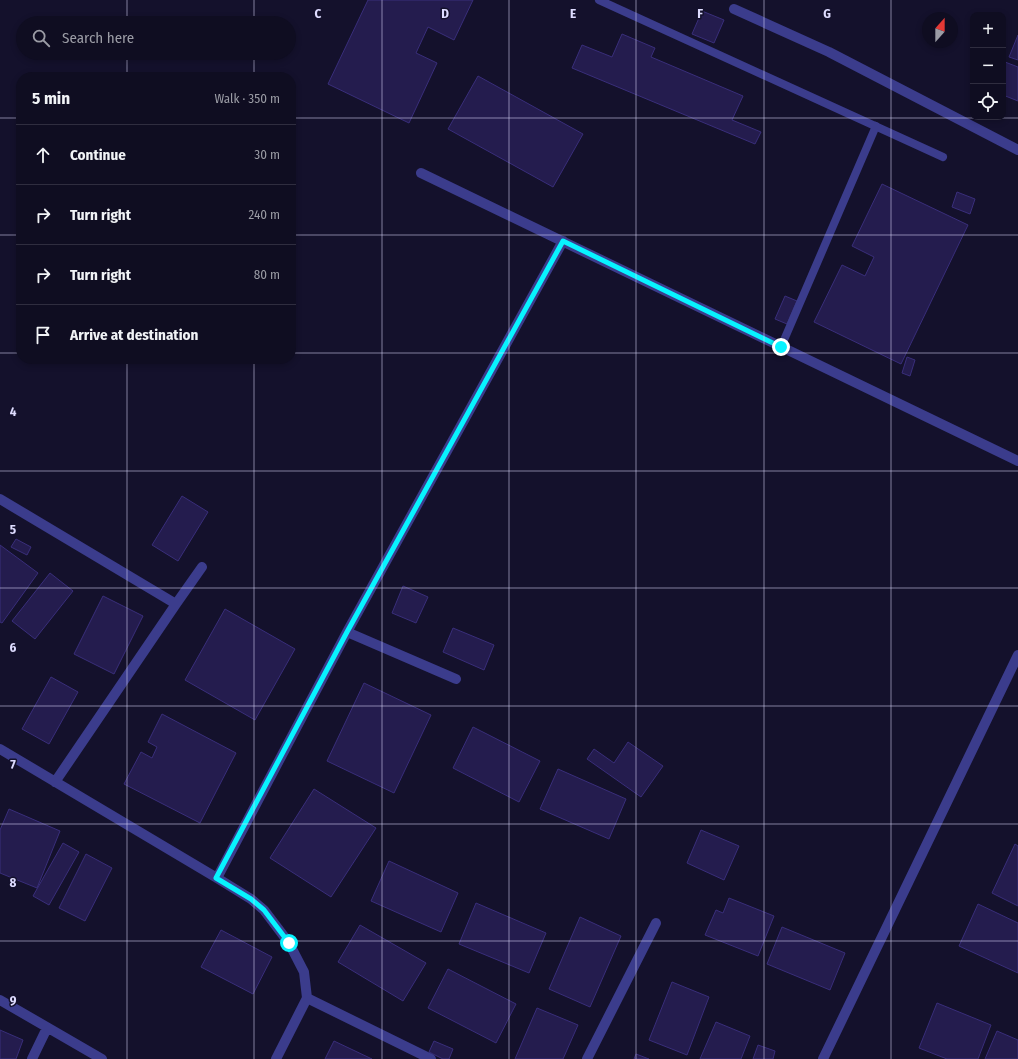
<!DOCTYPE html>
<meta charset="utf-8">
<style>
:root{--surface:#0f0d21;--page:#18162a;--text:#f1f3f6;--muted:#9b9ca5;--line:#2f2d3f}
body{margin:0;font-family:"Fira Sans Condensed",sans-serif;background:var(--page);color:var(--text)}
.controls{position:absolute;right:12px;top:12px;display:grid;overflow:hidden;border-radius:8px;box-shadow:0 2px 6px #0003}
.controls button{width:36px;height:36px;display:grid;place-items:center;padding:0;border:0;border-bottom:1px solid var(--line);background:var(--surface);color:var(--text);font:20px sans-serif}
.compass{position:absolute;left:922px;top:12px;width:36px;height:36px;border-radius:50%;background:var(--surface);box-shadow:0 2px 6px #0003;rotate:21deg}
.stop{position:absolute;width:12px;height:12px;margin:-9px;border:3px solid #08f3ff;border-radius:50%;background:#fff}
.stop.end{background:#08f3ff;border-color:#fff;box-shadow:0 1px 4px #0008}
.list{margin:0;padding:0;list-style:none}
h2{display:flex;justify-content:space-between;align-items:center;height:52px;margin:0;padding:0 16px;font-size:17px}
h2 small{font-size:13px;font-weight:400;color:var(--muted)}
.list li{display:grid;grid-template-columns:26px 1fr auto;gap:12px;align-items:center;box-sizing:border-box;height:60px;padding:0 16px;border-top:1px solid var(--line)}
.list b{display:block;font-size:15px;white-space:nowrap}
.list em{font-size:13px;font-style:normal;color:var(--muted)}
.icon{flex:none;width:22px;height:22px;fill:none;stroke:currentColor;stroke-width:2;stroke-linecap:round;stroke-linejoin:round}
.map{position:relative;flex:none;width:1018px;height:1059px;overflow:hidden}
.search{position:absolute;background:var(--surface);box-shadow:0 2px 6px #0003;left:16px;top:16px;width:280px;height:44px;display:flex;align-items:center;gap:10px;box-sizing:border-box;padding:0 14px;border-radius:22px;color:var(--muted);font-size:15px}
.panel{position:absolute;background:var(--surface);box-shadow:0 2px 6px #0003;left:16px;top:72px;width:280px;height:292px;border-radius:16px}
.map>svg:first-child{display:block}
.building{fill:#241c4e;stroke:#392e7a}
.lines{fill:none;stroke-linecap:round;stroke-linejoin:round}
.service{stroke:#3b3c8c;stroke-width:8}
.minor{stroke:#3b3c8c;stroke-width:10}
.route{stroke:#08f3ff;stroke-width:5}
.grid{fill:none;stroke:#dedcff;stroke-width:1;stroke-opacity:0.55}
.grid-label{font-size:13px;text-anchor:middle;font-weight:bold;fill:#dedcff;stroke:#14112c;stroke-width:3;stroke-linejoin:round;paint-order:stroke}
</style>
<div class="map">
<svg width="1018" height="1059" viewBox="0 0 1018 1059">
<rect width="100%" height="100%" fill="#14112c"/>
<path class="building" d="M368 0H473L454 40 428 27 416 53 437 63 409 123 328 84Z
M702 11 724 20 714 43 692 34Z
M622 34 655 48 651 57 743 96 732 120 761 132 755 144 572 68 582 45 612 57Z
M1018 35V60L1009 57Z
M1005 62 1018 67V101L1003 95V67Z
M478 76 583 134 553 187 448 129Z
M882 184 968 225 901 364 814 322 842 265 865 276 874 257 852 246Z
M957 192 975 199 970 214 952 207Z
M785 296 797 301 787 324 775 319Z
M907 357 915 360 910 376 902 373Z
M182 496 208 512 178 561 152 545Z
M16 539 31 547 27 555 11 547Z
M0 545 38 573 2 623 0 622Z
M50 573 73 591 35 639 12 621Z
M403 586 428 597 416 623 392 613Z
M103 596 143 616 114 674 74 654Z
M225 609 295 649 255 720 185 680Z
M453 628 494 645 484 670 443 652Z
M51 677 78 692 49 744 22 729Z
M364 683 431 715 394 793 327 761Z
M162 714 236 753 200 823 124 784 141 752 152 758 157 747 148 742Z
M473 727 540 761 519 802 453 768Z
M628 742 663 766 641 797 587 759 594 749 614 763Z
M558 769 626 799 609 839 540 809Z
M314 789 376 828 331 897 270 858Z
M9 809 60 831 37 888 0 873V830Z
M701 830 739 846 724 880 687 863Z
M63 843 79 852 49 905 33 896Z
M1015 844 1018 846V906L992 893Z
M86 854 112 868 85 921 59 908Z
M389 861 458 893 441 932 371 901Z
M729 898 774 916 758 956 705 935 716 910 723 913Z
M476 903 546 933 529 973 459 944Z
M978 904 1018 923V973L959 946Z
M580 917 621 936 590 1007 549 989Z
M360 925 426 963 403 1001 338 962Z
M782 927 845 953 830 990 767 964Z
M221 930 272 957 253 994 201 967Z
M448 969 516 1004 496 1043 428 1008Z
M672 982 709 997 687 1055 649 1040Z
M937 1003 991 1025 978 1059H947L919 1048Z
M537 1008 578 1025 563 1059H515Z
M716 1022 750 1036 741 1059H700Z
M0 1030 23 1040 16 1059H0Z
M997 1031 1018 1040V1059H985Z
M334 1041 372 1059H325Z
M434 1041 453 1049 449 1059H443L429 1052Z
M758 1045 775 1051 773 1059H753Z
M636 1054 649 1059H634Z"/>
<g class="lines">
<path class="service" d="M599 0 943 157
M781 347 876 126"/>
<path class="minor" d="M734 9 829 52 1018 150
M421 173 1018 461
M0 499 176 604
M347 632 456 679
M0 749 217 878 251 899 264 910 289 943 304 972 307 998 276 1059
M55 782 176 604 202 567
M217 878 347 632 563 241
M307 998 431 1059
M0 1000 102 1059
M32 1059 47 1028
M587 1059 656 923
M823 1059 1018 655"/>
</g>
<g class="lines">
<path class="route" d="M289 943 264 910 251 899 216 878 347 632 563 241 781 347"/>
</g>
<path class="grid" d="M127 0V23M254 0V23M382 0V1059M509 0V1059M636 0V1059M764 0V1059M891 0V1059M127 53V77M254 53V77M0 118H21M291 118H1018M0 235H21M291 235H1018M0 353H21M291 353H1018M127 359V1059M254 359V1059M0 471H1018M0 588H1018M0 706H1018M0 824H1018M0 941H1018"/>
<g class="grid-label">
<text x="318" y="18">C</text>
<text x="445" y="18">D</text>
<text x="573" y="18">E</text>
<text x="700" y="18">F</text>
<text x="827" y="18">G</text>
<text x="13" y="416">4</text>
<text x="13" y="534">5</text>
<text x="13" y="652">6</text>
<text x="13" y="769">7</text>
<text x="13" y="887">8</text>
<text x="13" y="1005">9</text>
</g>
</svg>
<div class="controls">
<button>+</button>
<button>−</button>
<button><svg class="icon" aria-label="locate" viewBox="0 0 24 24"><circle cx="12" cy="12" r="6"/><path d="M12 2v4M12 18v4M2 12h4M18 12h4"/></svg></button>
</div>
<svg class="compass" viewBox="-18 -18 36 36"><path d="M0-13l5 13h-10z" fill="#e53935"/><path d="M0 13l5-13h-10z" fill="#9b9ca5"/></svg>
<div class="stop" style="left:289px;top:943px"></div>
<div class="stop end" style="left:781px;top:347px"></div>
<div class="search"><svg class="icon" aria-label="search" viewBox="0 0 24 24"><circle cx="10" cy="10" r="6"/><path d="M15 15l6 6"/></svg>Search here</div>
<section class="panel">
<h2>5 min<small>Walk · 350 m</small></h2>
<ul class="list">
<li><svg class="icon" aria-label="ahead" viewBox="0 0 24 24"><path d="M12 20V5M6 11l6-6 6 6"/></svg><div><b>Continue</b></div><em>30 m</em></li>
<li><svg class="icon" aria-label="right" viewBox="0 0 24 24"><path d="M7 20v-9h11M14 6l5 5-5 5"/></svg><div><b>Turn right</b></div><em>240 m</em></li>
<li><svg class="icon" aria-label="right" viewBox="0 0 24 24"><path d="M7 20v-9h11M14 6l5 5-5 5"/></svg><div><b>Turn right</b></div><em>80 m</em></li>
<li><svg class="icon" aria-label="arrive" viewBox="0 0 24 24"><path d="M6 21V4h12l-3 4 3 4H6"/></svg><div><b>Arrive at destination</b></div></li>
</ul>
</section>
</div>
